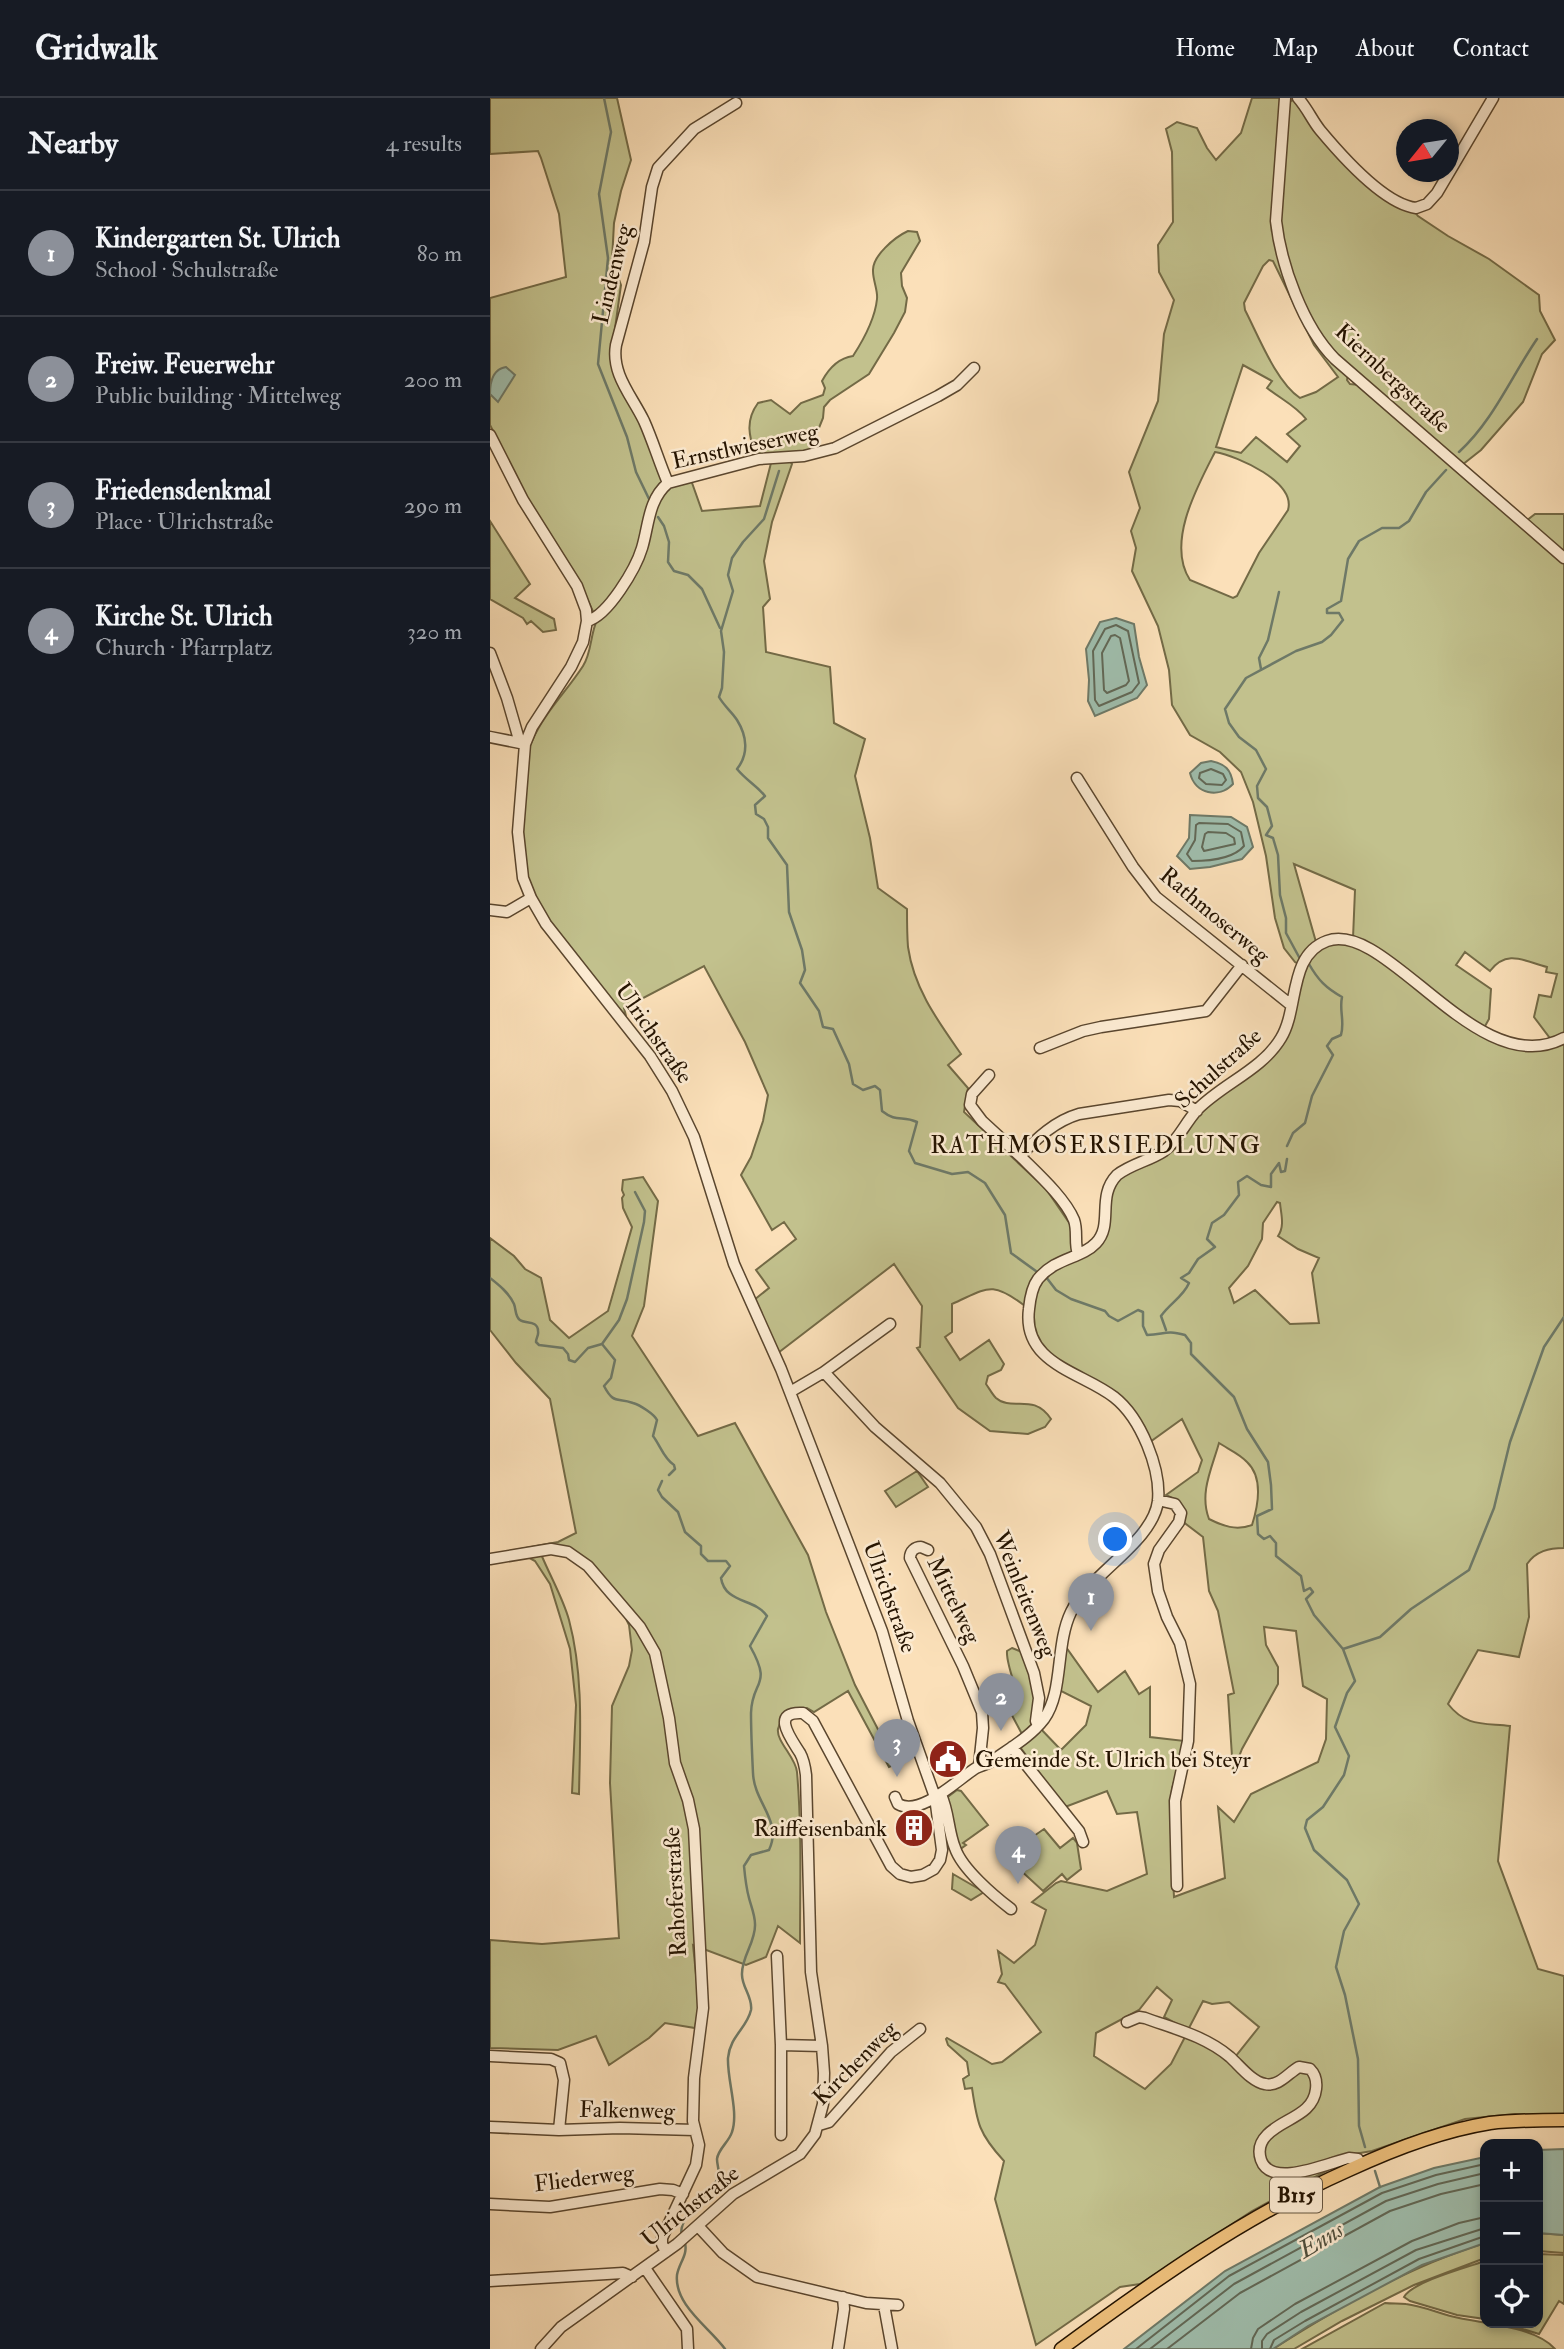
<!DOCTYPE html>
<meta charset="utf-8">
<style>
:root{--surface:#171b24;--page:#242831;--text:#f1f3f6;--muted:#9ea1a6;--line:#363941;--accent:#8c9099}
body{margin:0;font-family:"IM FELL Double Pica",serif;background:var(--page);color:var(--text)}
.controls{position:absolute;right:21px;bottom:21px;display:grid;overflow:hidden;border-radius:14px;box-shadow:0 4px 10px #0003}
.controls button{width:63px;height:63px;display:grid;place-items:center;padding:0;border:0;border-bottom:2px solid var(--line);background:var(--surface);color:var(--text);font:35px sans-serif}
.compass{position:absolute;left:906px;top:21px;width:63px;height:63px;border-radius:50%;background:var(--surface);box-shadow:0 4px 10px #0003;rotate:240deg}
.you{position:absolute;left:626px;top:1442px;width:24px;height:24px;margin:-18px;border:5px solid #fff;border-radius:50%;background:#1a73e8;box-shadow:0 0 0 10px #1a73e833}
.badge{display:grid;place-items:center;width:46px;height:46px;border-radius:50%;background:var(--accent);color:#fff;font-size:23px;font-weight:700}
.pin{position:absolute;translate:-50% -58px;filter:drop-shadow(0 2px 4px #0008)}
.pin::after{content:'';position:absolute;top:37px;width:24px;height:21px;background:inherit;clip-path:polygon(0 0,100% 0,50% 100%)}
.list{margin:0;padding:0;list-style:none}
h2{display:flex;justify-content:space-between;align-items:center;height:91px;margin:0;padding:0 28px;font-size:30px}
h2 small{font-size:23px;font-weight:400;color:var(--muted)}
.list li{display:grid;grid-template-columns:46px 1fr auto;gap:21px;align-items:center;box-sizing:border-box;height:126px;padding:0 28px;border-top:2px solid var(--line)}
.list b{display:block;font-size:26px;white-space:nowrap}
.list p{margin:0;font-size:23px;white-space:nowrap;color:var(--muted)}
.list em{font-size:23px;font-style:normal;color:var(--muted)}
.icon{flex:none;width:38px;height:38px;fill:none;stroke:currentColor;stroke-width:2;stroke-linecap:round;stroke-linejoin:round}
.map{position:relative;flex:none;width:1074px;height:2251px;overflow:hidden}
header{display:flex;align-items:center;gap:42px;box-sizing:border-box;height:98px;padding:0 35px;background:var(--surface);border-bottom:2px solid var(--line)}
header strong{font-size:33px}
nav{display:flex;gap:38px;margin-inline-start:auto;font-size:24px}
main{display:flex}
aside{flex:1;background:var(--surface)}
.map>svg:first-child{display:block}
.green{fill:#c2c18d;stroke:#736a46;stroke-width:2;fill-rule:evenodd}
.water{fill:#9fbdac;stroke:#6e7967;stroke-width:2}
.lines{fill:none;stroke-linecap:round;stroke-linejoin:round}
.shore{stroke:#626856;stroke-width:2}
.stream{stroke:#6e7967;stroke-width:2.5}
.minor-casing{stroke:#5a462e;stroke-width:13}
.major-casing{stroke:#241300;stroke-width:15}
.minor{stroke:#fcebd2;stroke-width:10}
.major{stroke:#eec07c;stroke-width:12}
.labels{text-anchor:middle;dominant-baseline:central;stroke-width:5;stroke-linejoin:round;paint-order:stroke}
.shield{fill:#fcebd2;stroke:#65543f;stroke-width:2}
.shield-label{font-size:21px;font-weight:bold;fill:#241300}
.street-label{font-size:23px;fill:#241300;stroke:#fcebd2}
.poi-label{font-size:23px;fill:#241300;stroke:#fcebd2;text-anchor:start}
.neighbourhood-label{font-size:24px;letter-spacing:2px;fill:#241300;stroke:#fcebd2}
.water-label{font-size:24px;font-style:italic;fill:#4f4e3c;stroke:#fcebd2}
</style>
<header>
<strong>Gridwalk</strong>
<nav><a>Home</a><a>Map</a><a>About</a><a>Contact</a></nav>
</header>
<main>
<aside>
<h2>Nearby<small>4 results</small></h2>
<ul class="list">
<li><span class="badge">1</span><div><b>Kindergarten St. Ulrich</b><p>School · Schulstraße</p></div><em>80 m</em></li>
<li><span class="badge">2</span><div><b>Freiw. Feuerwehr</b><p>Public building · Mittelweg</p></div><em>200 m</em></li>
<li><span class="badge">3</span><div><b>Friedensdenkmal</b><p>Place · Ulrichstraße</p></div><em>290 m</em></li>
<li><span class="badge">4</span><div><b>Kirche St. Ulrich</b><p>Church · Pfarrplatz</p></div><em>320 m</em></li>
</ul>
</aside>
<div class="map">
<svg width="1074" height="2251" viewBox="0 0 1074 2251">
<rect width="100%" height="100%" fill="#fbe0b9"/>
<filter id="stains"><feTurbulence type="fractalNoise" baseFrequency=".00286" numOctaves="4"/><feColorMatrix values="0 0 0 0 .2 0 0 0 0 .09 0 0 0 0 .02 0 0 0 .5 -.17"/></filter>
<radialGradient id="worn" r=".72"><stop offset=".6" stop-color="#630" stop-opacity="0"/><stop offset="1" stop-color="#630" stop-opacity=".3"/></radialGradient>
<path class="green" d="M0 0H127L141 62 131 93 124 125 122 162 131 187 123 245 144 309 175 384 201 382 212 413 270 408 281 365 298 361 302 366 282 424 274 463 280 501 273 509 276 554 340 569 344 625 375 641 365 678 380 740 388 790 417 811C417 824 417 837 418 849 424 891 448 923 471 956L458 967 478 990 474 1014 556 1091 582 1129 586 1155 566 1165 535 1208C501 1182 498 1190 462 1206V1234L455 1239 470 1262 499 1242 514 1266 511 1272 498 1278 496 1286C499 1290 502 1296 506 1300 522 1314 543 1294 561 1321L555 1329 538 1336 500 1333 468 1310 427 1250 430 1249 432 1208 404 1166 288 1255 264 1202 279 1190 266 1172 306 1141 294 1124 282 1132 251 1077 261 1059 273 1023 278 997 255 944 214 868 134 910 136 918C106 885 50 822 37 780 29 755 33 722 35 695 37 679 35 658 42 643 54 615 77 593 93 568 102 554 100 537 107 522L92 490 50 425 0 327V200L76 179 69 116 51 60 48 53 0 56Z
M762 0H791L782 113 786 150 798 183 826 242 858 277 857 282 860 286 870 287 955 358 957 355 848 261C821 233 791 165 788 125 787 107 791 89 793 71 794 50 796 29 797 7L802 2 809 5 828 32 889 93 907 106 924 113 928 118 958 138 999 161 1049 197 1050 213 1065 242 1052 256 1033 304 991 352 972 367 1036 423 1045 416H1074V1450C1059 1450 1046 1453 1037 1466L1039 1519 1029 1559 988 1552 958 1606C976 1629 993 1625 1020 1628L1008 1763 1048 1871 1074 1878V2018L1025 2016 975 2021 882 2053 840 2060 838 2072 762 2113 650 2186 630 2189 546 2247 505 2101 514 2063C489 2036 487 2025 482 1990L475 1991 473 1981 479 1977 477 1964 458 1947 456 1941 457 1940 502 1966 512 1964 551 1934 515 1886 508 1884 512 1876 508 1853 524 1865 545 1847 556 1812 542 1804 566 1785 571 1783 617 1793 657 1776 647 1714 627 1716 617 1693 575 1709 530 1649 549 1629 571 1652 596 1627 601 1608 567 1591 573 1545 608 1594 635 1573 649 1596 660 1589V1639L695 1643 682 1691 680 1718 684 1799 735 1780 728 1709 744 1724 761 1696 828 1664 836 1641 837 1601 813 1588 806 1533 774 1529 776 1547 788 1569V1586L752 1651 743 1674 738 1597 744 1595 728 1513 719 1493 713 1439 692 1423C695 1408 689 1403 676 1397L708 1374 712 1362 692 1321 660 1344C652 1329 643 1312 630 1300 603 1276 556 1271 543 1234 534 1208 550 1174 577 1161 587 1156 598 1157 606 1148 623 1130 609 1102 624 1083 638 1066 663 1065 680 1052 694 1040 701 1023 714 1011 733 994 774 969 787 949 803 925 803 896 815 870L805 864 794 850 785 820 776 758 763 704 751 674 730 654 700 637 682 607 679 572 668 528 642 473 646 450 641 433 650 410 639 374 668 303 674 236 684 202 669 174 668 147 683 124 682 54 676 31 687 24 707 30 717 50 726 62 751 35ZM779 162 783 163 824 247 848 279 826 294 810 300C786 284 768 237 755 212L754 205 773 168ZM753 267 782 283 777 290C791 301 806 308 816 321L797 336 810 348 797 364 766 339 751 355 726 349ZM725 354C748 358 806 384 798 412L769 455 747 498 743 500 700 482C676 445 707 389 725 354ZM804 766 865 792 863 840 845 839 826 844ZM975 854 1000 873C1017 851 1034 863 1057 869L1056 874 1067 876 1061 899 1049 897 1044 919 1065 947C1034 955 1019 951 990 937L999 921 1001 891 966 867ZM787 1104 790 1105C791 1116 795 1128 788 1138L808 1151 829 1160 822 1175 829 1225 800 1226 765 1192 744 1205 739 1190 758 1168 772 1141 773 1125ZM729 1345C738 1351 750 1356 757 1364 774 1380 768 1408 762 1427 746 1433 733 1428 719 1421 709 1395 722 1370 729 1345ZM667 1889 682 1902 674 1919 698 1932 713 1903 722 1906 739 1904 769 1929 741 1964 713 1943 696 1937 681 1966 655 1991 604 1958 606 1935 649 1912Z
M418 133 427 134 430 143 411 175 412 188 417 200 415 214 404 235 379 276 340 302 334 309 333 320 320 352 266 360C260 340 254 324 268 305L281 302 300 316 311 305 333 297 335 290 332 283C339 270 349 260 363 258 374 241 385 221 387 201 388 192 383 183 383 173 382 158 405 139 418 133Z
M0 423 40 486 25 500 64 521 66 532 53 534 41 523 37 526 33 520 0 501Z
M153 1079 168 1103 154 1208 142 1238 208 1338 245 1325 318 1457 336 1514 365 1587 406 1666 399 1669 358 1593 324 1614 317 1610C305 1612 291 1618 288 1631 286 1643 306 1660 307 1674 312 1731 310 1788 310 1845L288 1828 276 1859 256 1867 203 1847 209 1906 205 1930 175 1925 159 1940 119 1967 106 1938 68 1952 0 1950V1842L52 1846 129 1840 120 1685 122 1608 139 1568 142 1552 139 1527 131 1510 95 1469 80 1459 64 1454 51 1456C60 1478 73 1500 79 1522 94 1578 90 1639 89 1696L82 1695 86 1607 80 1551 60 1486 45 1463 25 1452 68 1444 86 1435 60 1301 26 1265 0 1232V1140L24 1158 35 1171 51 1180 60 1222 79 1240 118 1213 142 1129 133 1110 132 1100 134 1097 132 1092 133 1082Z
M427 1373 438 1389 406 1409 395 1393Z
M522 1550 532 1554 546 1589 542 1626 532 1636 516 1606 529 1600C525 1587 516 1565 517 1553Z
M467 1692 471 1693 498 1727 473 1745 476 1747 469 1752 455 1701Z
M554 1731 570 1750 583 1740 587 1745 591 1771 577 1782 572 1776 553 1793 515 1758Z
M463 1776 494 1794 481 1802 462 1791Z
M1048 2135 1074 2137V2155L1048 2153Z
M995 2145V2160L924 2187 852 2223 804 2251H783C849 2209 920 2168 995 2145Z
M1048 2156 1074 2157V2206L1069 2203 1049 2236 1013 2225H1048Z
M995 2163V2221L967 2217 920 2203 914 2199C922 2184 978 2169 995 2163Z
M895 2205C902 2206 909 2205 916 2206 934 2208 952 2217 969 2220 996 2226 1046 2229 1065 2251H812Z"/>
<path class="water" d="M16 269 25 277 8 304 0 296C0 284 3 271 16 269Z
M626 520 644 526 649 559 657 587 647 600 605 618 598 603 599 582 596 551 610 524Z
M721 663C735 666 741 671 743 686 729 701 705 696 700 675L711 665Z
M700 717 741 719 757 729 763 749 752 761 720 769 700 771 687 758 699 740Z
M1074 2051V2137L1048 2135V2052Z
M995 2059V2145L932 2167 818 2228 783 2251H634L735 2173 890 2089 944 2070Z"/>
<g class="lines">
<path class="shore" d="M626 527 638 533 649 585 642 594 609 608 605 602 603 553 615 531Z
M625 537 630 540 639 583 636 587 617 595 614 592 612 555 621 538Z
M721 671 733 676 736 682 732 687 716 686 709 680 710 675Z
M709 725 738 726 751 734 754 748C743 761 719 763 702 763L697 756 705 742 706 727Z
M718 734 736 735 744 740 745 746 714 753 712 749 715 736Z
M646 2251 739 2178 892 2095 946 2077 995 2066
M660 2251 744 2186 896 2103 948 2086 995 2075
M677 2251 750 2195 900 2113 951 2096 995 2086
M761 2251 763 2240 768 2231 805 2206 922 2143 969 2125 995 2119
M772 2251V2243L777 2236 811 2214 926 2152 995 2130
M780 2251 784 2242 815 2223 929 2161 995 2138"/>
<path class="stream" d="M114 0 121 34 109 96 118 160 108 266 137 339 146 374 160 403
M969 354C1003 323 1021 279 1047 241
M289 373 274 421 253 444 242 460 238 477 243 493 231 533 234 554 232 590 229 599C234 608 242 614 247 622 257 638 259 656 247 671 257 683 266 687 275 698L265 707 266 716 274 721 278 729V740L297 767 299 814 312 852 315 872 310 885 329 913 333 929 343 931 359 966 363 986 373 992 385 988 390 992 392 1013C407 1025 412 1017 427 1024L419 1053 425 1065 462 1076 478 1074 495 1085 515 1117 521 1155 550 1176
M168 419 174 428 179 444 178 464 184 473 198 477 212 491 230 530
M771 571 769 560 778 542 789 494
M809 859 796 835V820L790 797 788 757 783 740 776 737 782 728 777 709 768 700 767 688 776 671 766 652 749 639 739 625 735 611 756 580 806 553 832 544 841 537 853 522 849 515H837V511L851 503 858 461 869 443 892 430H909L919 423 936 394 956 372
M797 1048 803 1035 815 1025 822 998 843 957 837 948 842 941 851 937C855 923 849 913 852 899 836 890 828 882 819 866
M145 1094 155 1113 154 1124 137 1201 129 1222 112 1246 125 1262 121 1280 114 1288C124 1307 127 1299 143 1305 150 1307 164 1316 167 1322L163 1338C170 1347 174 1361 184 1367L185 1371 179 1377
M556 1179 566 1192 581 1201 615 1213 619 1218 628 1223 648 1212 653 1214V1228L657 1237C676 1236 676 1232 695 1237L701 1245V1256L744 1299 757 1331 778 1364 781 1387 782 1411 767 1418 768 1436 774 1441 780 1438 786 1445V1458L811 1478 814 1493 820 1490 823 1494 816 1501 824 1517 853 1551 865 1583 857 1595 845 1629 859 1658 854 1677 833 1709 817 1722 815 1730 824 1752 857 1782 869 1806 854 1833 846 1869 855 1897 868 1961 869 2028 875 2049
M0 1180C9 1187 19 1195 24 1206 26 1211 25 1219 30 1222 35 1226 48 1222 48 1233 49 1237 46 1240 46 1244L49 1247 73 1250 78 1256 79 1262 85 1264 98 1250 112 1246
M676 1232 671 1218C680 1205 693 1199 699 1185L691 1180 699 1175 708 1161 725 1149 717 1141 722 1125 734 1117 749 1097 748 1084 757 1078 771 1087 781 1089V1076L789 1065 791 1074 795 1073 797 1061
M172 1383 168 1392 172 1399 188 1414 195 1434 211 1448V1456L218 1463H236L240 1468 231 1480C235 1506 265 1500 277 1518L260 1548C283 1589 262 1581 261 1615 261 1634 262 1655 263 1675 264 1705 293 1723 279 1752L261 1757 254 1768C255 1779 256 1789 259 1800 261 1808 265 1817 265 1826 266 1844 251 1859 252 1877 252 1889 263 1900 261 1912 257 1930 240 1938 238 1960 237 1982 249 2014 242 2034 239 2044 228 2051 227 2061 227 2069 231 2074 227 2082 218 2098 186 2119 192 2139
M853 1551 890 1539 921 1511 979 1472 1004 1410 1020 1344 1054 1249 1074 1219
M885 2073 890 2089
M195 2145C198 2157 189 2165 187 2177 184 2207 220 2230 235 2251"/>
<g class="minor-casing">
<path id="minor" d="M795 0 786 123C791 167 813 229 845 261L1074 460
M808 0C817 10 822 22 830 32 850 56 894 106 926 110L937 106 947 95 1003 0
M0 337 33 402 87 488 96 512 97 523 93 544 81 569 42 629 35 646 28 734 33 780 41 800 56 826 160 958 182 993 204 1039 244 1166 291 1271 392 1533 418 1623 445 1699 452 1752 450 1762 444 1771 433 1777 421 1779 410 1776 401 1768 323 1623 313 1615C279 1613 302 1642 310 1655 314 1662 315 1669 316 1677L321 1874 332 1948 334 1975 333 2006 325 2036 310 2056 243 2096 187 2146 71 2229 51 2251
M178 385C169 364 163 343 154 323 142 298 121 276 126 247L154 144 162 89 168 70 204 31 246 5
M97 523C118 518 146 470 152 450 159 427 158 402 178 385L269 361 314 358 345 350 448 298 467 287 484 270
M0 555 17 600 30 645
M0 639 35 646
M587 680 643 769 666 799 801 907
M0 812 17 814 41 800
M550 950 593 933 611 929 716 913 752 867
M499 977 482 996 480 1007 492 1023 530 1058
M588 1156C584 1145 588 1133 584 1122 575 1100 547 1075 530 1058 547 1040 565 1023 589 1016L679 1002 690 1003 707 1013
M334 1274 400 1226
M300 1294 334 1274 385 1329 450 1385 486 1429 500 1456 544 1575 549 1600 546 1623 548 1628
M668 1402 685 1406 691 1415 689 1424 669 1452 664 1466 668 1493 677 1519 690 1545 700 1586 698 1643 685 1703 687 1788
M438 1452 431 1449C425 1449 420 1453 420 1460L473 1568 492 1614 493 1630 489 1668
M0 1461 61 1451 78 1454 98 1468 150 1529 165 1555 179 1620 185 1665 198 1702 204 1731 213 1910 204 1980 203 2023 209 2047 206 2067 172 2140V2146L176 2154
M522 1649 589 1733 593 1744
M451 1697C459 1714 458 1733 465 1750 472 1771 504 1798 521 1811
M405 1699 408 1706C431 1719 468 1681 486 1670 492 1667 499 1666 505 1661 522 1649 541 1638 554 1621 574 1593 565 1547 581 1514 599 1476 663 1444 668 1403 671 1371 651 1320 624 1299 592 1274 532 1266 539 1211 540 1201 542 1189 548 1181 566 1159 591 1161 606 1145 624 1126 606 1099 627 1077 641 1066 659 1063 674 1053 688 1043 695 1025 707 1012 732 986 772 972 791 940 809 911 798 857 837 843 897 821 988 986 1074 940
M287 1858 291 1947V2037
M637 1924 649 1919 655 1920C685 1931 715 1938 740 1959 750 1968 762 1984 775 1986 789 1989 798 1975 809 1969L820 1971C826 1977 827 1983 826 1991 823 2018 793 2020 777 2037 770 2044 768 2053 771 2062 781 2091 838 2065 859 2060L868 2061 871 2066
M291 1947 332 1948
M0 1958 61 1961 70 1965 74 1982 69 2032
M329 2027 339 2024 401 1954 430 1931
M0 2029 69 2032 130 2030 205 2032
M0 2106 60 2109 170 2091 183 2092 193 2096
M208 2128 233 2155 267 2179 376 2205 408 2207
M155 2170 197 2231 198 2251
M0 2183 133 2175 142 2179
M394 2207 402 2251
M348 2251 354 2211 353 2199"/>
</g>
<g class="major-casing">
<path id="major" d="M571 2251C664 2183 753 2119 859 2072 904 2051 950 2033 1000 2025 1025 2022 1049 2022 1074 2022"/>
</g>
<use href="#minor" class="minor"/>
<use href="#major" class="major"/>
</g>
<defs>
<g id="civic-disc" transform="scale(2.0125)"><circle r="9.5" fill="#8f2418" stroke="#fcebd2"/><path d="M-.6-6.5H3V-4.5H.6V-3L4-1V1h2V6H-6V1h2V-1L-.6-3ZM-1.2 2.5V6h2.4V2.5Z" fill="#fff"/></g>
<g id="building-disc" transform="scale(2.0125)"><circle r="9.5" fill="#8f2418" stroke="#fcebd2"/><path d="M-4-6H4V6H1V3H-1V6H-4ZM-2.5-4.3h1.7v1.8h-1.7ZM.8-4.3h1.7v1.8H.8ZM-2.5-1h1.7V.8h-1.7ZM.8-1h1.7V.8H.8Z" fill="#fff"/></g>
</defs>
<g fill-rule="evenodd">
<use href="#civic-disc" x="458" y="1661"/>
<use href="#building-disc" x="424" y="1730"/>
</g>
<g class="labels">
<rect class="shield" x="780" y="2079.5" width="52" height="35" rx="5"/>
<g class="shield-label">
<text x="806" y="2097">B115</text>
</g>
<g class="street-label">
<text transform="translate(122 176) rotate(-76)">Lindenweg</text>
<text transform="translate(903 280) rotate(43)">Kiernbergstraße</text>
<text transform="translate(255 348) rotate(-12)">Ernstlwieserweg</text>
<text transform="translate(725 817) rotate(40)">Rathmoserweg</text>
<text transform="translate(164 935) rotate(55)">Ulrichstraße</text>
<text transform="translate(728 970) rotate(-42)">Schulstraße</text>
<text transform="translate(535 1496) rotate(68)">Weinleitenweg</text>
<text transform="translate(400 1499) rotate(70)">Ulrichstraße</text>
<text transform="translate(464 1502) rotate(64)">Mittelweg</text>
<text transform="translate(185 1794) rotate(-93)">Rahoferstraße</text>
<text transform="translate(365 1965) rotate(-45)">Kirchenweg</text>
<text transform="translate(137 2012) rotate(1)">Falkenweg</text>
<text transform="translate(94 2080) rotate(-7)">Fliederweg</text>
<text transform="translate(200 2108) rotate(-38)">Ulrichstraße</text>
</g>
<g class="poi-label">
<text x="485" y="1661">Gemeinde St. Ulrich bei Steyr</text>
<text x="397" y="1730" text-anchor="end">Raiffeisenbank</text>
</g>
<g class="neighbourhood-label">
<text x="606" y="1047">RATHMOSERSIEDLUNG</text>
</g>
<g class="water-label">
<text transform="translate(831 2142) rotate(-31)">Enns</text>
</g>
</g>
<rect width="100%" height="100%" filter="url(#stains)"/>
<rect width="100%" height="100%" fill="url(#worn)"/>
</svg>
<div class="controls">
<button>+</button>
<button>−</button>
<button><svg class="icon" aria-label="locate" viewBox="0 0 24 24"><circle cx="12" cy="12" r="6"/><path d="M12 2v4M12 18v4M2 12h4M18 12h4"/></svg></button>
</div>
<svg class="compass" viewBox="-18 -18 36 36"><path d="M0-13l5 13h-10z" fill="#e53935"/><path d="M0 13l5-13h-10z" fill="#9ea1a6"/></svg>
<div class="you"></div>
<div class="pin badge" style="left:601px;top:1533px">1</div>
<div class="pin badge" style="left:511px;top:1633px">2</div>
<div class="pin badge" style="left:407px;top:1679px">3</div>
<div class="pin badge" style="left:528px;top:1786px">4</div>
</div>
</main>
